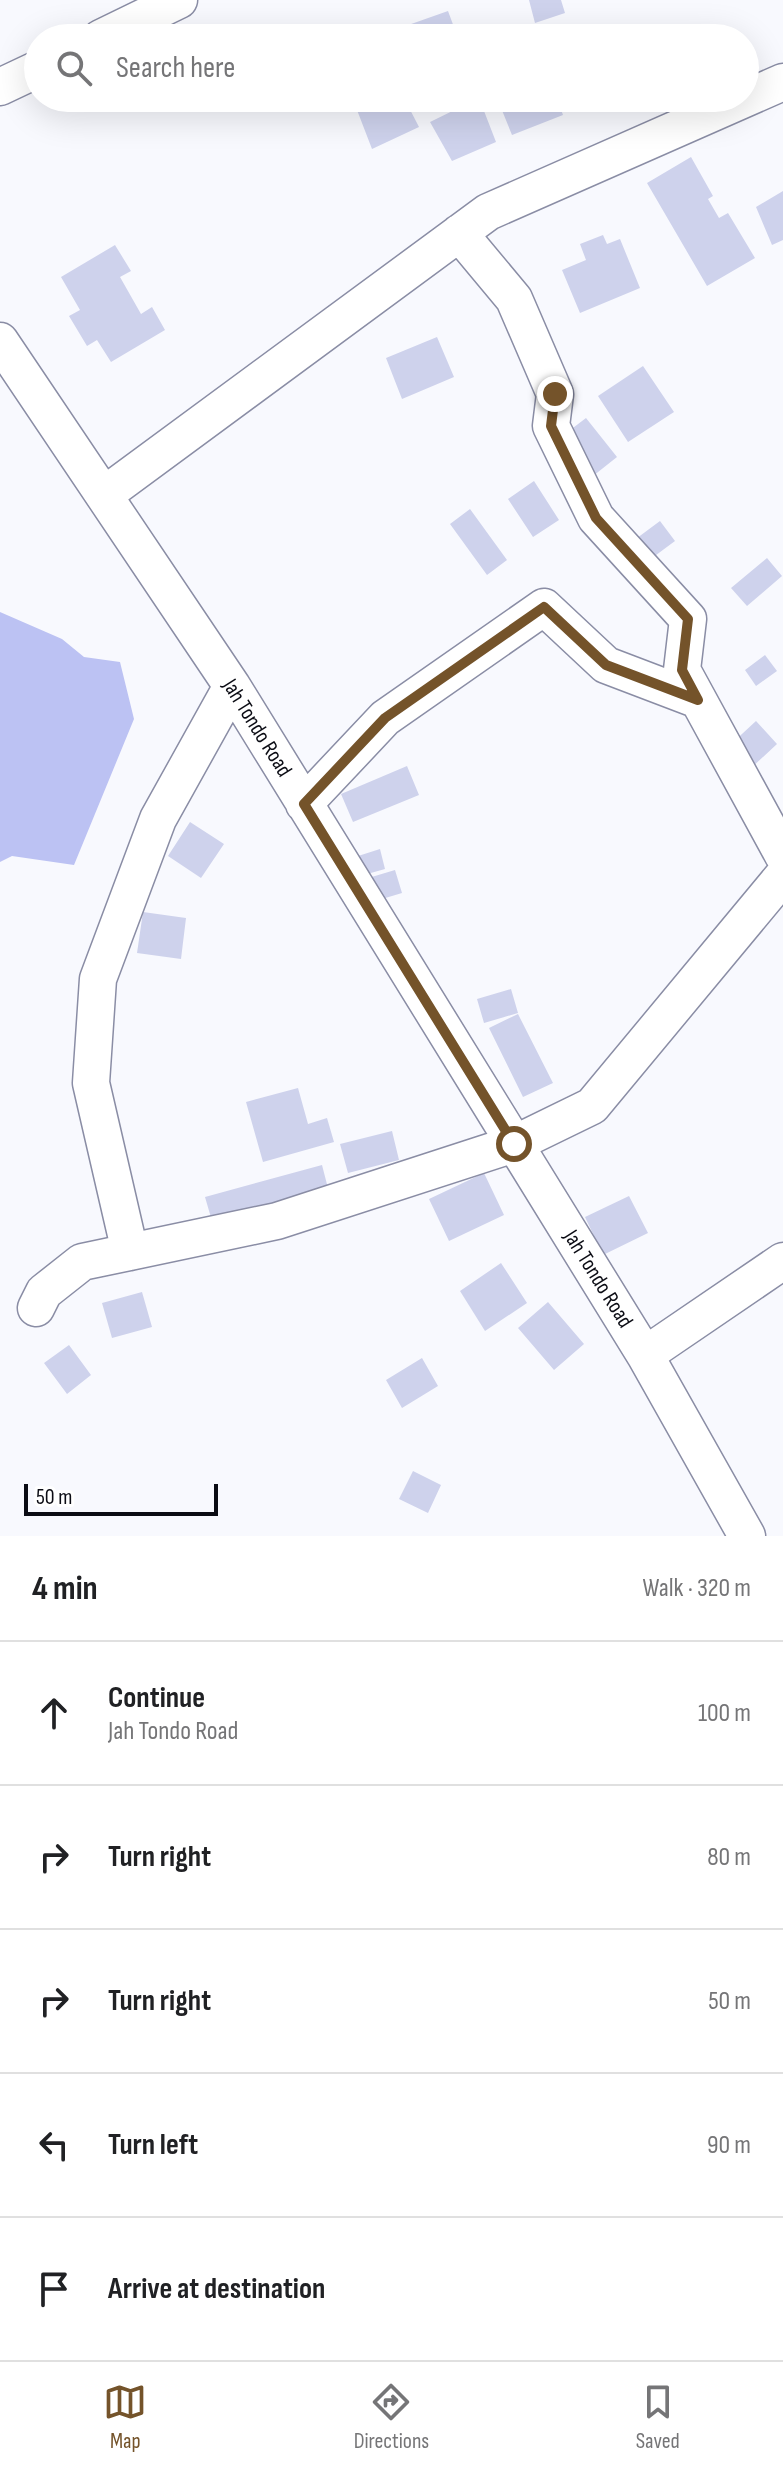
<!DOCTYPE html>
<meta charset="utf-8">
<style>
:root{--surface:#fff;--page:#f6f6f6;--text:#202124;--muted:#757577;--line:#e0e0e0;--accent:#74532a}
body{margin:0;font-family:"Sofia Sans Condensed",sans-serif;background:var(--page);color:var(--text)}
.scale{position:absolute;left:24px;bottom:20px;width:194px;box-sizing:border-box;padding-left:8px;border:4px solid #0b0c14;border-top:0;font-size:22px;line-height:28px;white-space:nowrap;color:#0b0c14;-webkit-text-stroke:6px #fff;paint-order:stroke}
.stop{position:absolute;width:24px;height:24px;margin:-18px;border:6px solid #74532a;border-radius:50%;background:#fff}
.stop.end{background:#74532a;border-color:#fff;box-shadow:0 2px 8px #0008}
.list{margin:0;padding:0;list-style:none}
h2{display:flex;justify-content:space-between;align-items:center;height:104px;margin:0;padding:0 32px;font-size:34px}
h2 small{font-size:26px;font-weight:400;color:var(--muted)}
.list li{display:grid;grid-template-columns:52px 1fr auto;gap:24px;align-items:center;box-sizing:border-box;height:144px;padding:0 32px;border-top:2px solid var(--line)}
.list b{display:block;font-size:30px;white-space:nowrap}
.list p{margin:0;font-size:26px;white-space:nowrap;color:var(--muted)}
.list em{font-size:26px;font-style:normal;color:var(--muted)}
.icon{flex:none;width:44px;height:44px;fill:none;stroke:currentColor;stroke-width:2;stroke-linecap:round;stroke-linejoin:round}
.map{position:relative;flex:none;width:783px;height:1536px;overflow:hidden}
.search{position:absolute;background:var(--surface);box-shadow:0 8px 32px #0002;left:24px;right:24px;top:24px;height:88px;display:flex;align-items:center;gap:20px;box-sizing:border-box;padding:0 28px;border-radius:44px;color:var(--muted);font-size:30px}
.sheet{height:824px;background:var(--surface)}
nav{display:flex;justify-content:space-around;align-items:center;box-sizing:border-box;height:112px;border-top:2px solid var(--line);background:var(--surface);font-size:22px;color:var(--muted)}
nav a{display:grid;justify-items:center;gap:4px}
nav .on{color:var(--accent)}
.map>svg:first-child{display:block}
.green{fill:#bcc2f3}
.building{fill:#ced2ec}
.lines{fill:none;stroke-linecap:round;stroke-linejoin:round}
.minor-casing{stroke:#8a8da5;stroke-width:39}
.minor{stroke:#fff;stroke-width:36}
.route{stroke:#74532a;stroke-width:10}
.labels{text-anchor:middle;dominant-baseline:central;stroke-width:8;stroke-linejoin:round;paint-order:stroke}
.street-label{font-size:22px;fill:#0b0c14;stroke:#fff}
</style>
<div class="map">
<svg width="783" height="1536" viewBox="0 0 783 1536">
<rect width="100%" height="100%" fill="#f8f9fe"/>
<path class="green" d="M0 612 62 639 84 657 120 662 134 719 74 865 12 856 0 862Z"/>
<path class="building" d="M529 0H561L565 13 535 23Z
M448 11 458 38H381L380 35Z
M157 98H182L160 106Z
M377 98H404L419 127 372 149 357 110Z
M479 98 496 142 452 161 430 122Z
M497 98H557L563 115 512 135Z
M691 157 713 196 708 199 719 218 728 213 755 258 707 286 647 183Z
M783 191V240L772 245 756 207Z
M603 235 607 244 620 239 640 288 580 313 562 270 586 260 580 244Z
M115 245 131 271 120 277 141 314 152 307 165 330 111 362 97 340 87 346 69 316 80 310 61 277Z
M437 337 454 377 402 399 386 358Z
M643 366 674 412 628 442 598 396Z
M586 418 617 457 593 476 561 437Z
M534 481 559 520 533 537 508 499Z
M470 509 507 560 487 575 450 524Z
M660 521 675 541 648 561 633 541Z
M767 558 782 576 747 606 731 588Z
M765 655 777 671 756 686 745 670Z
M756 721 777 744 750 769 729 746Z
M407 766 419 795 353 822 341 794Z
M190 822 224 844 201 878 168 856Z
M380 849 385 869 360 876 355 857Z
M395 870 402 893 372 902 365 879Z
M143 912 186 918 181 959 137 953Z
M511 989 518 1013 484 1023 477 999Z
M518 1014 553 1083 523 1097 489 1028Z
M298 1088 308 1124 327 1118 334 1142 263 1162 246 1102Z
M392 1131 399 1160 348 1173 340 1144Z
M322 1165 330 1196 214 1228 205 1197Z
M484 1173 504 1215 449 1241 429 1199Z
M629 1196 648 1233 603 1255 585 1217Z
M501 1263 527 1303 485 1331 460 1291Z
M142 1292 152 1327 112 1338 102 1303Z
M548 1302 584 1344 554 1370 518 1328Z
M69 1345 91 1375 67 1394 44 1363Z
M422 1358 438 1386 402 1408 386 1380Z
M413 1471 441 1485 428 1513 399 1499Z"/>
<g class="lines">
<g class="minor-casing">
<path id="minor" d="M101 38 179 0
M0 87 38 69
M459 233 514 299 555 394 551 426 596 518 688 619 682 670 783 855
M0 341 232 686 645 1355 747 1536
M104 495 488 212 783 82
M304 804 385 718 544 607 606 665 698 700
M130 1252 91 1083 98 979 158 819 232 686
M36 1308 44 1292 82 1262 277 1221 514 1144 592 1106 783 876
M645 1355 783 1261"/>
</g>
<use href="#minor" class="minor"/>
</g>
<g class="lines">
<path class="route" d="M514 1144 304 804 385 718 544 607 606 665 698 700 682 670 688 619 596 518 551 426 555 394"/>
</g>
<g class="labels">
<g class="street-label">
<text transform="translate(257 728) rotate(58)">Jah Tondo Road</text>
<text transform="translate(598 1279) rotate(58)">Jah Tondo Road</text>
</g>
</g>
</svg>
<div class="scale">50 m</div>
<div class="stop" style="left:514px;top:1144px"></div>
<div class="stop end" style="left:555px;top:394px"></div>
<div class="search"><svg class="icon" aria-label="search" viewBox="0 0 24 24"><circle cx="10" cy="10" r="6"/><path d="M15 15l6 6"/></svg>Search here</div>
</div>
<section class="sheet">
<h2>4 min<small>Walk · 320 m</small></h2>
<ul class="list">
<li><svg class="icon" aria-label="ahead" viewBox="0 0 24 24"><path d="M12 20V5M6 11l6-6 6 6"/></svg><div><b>Continue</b><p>Jah Tondo Road</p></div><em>100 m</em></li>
<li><svg class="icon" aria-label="right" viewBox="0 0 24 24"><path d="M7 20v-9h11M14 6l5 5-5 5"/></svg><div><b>Turn right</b></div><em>80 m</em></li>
<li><svg class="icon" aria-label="right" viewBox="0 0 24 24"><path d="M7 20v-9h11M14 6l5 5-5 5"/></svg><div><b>Turn right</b></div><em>50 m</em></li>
<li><svg class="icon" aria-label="left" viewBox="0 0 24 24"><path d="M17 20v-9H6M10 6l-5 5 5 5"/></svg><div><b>Turn left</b></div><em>90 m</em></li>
<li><svg class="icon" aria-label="arrive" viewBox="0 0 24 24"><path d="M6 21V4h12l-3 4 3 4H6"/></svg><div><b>Arrive at destination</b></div></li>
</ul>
</section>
<nav>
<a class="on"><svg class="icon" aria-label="map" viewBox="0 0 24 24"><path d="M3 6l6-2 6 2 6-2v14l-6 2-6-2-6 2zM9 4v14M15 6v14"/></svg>Map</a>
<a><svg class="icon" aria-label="directions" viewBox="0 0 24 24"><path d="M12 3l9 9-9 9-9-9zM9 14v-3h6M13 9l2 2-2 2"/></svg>Directions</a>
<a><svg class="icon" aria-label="saved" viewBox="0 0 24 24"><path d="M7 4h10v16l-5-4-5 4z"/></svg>Saved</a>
</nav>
